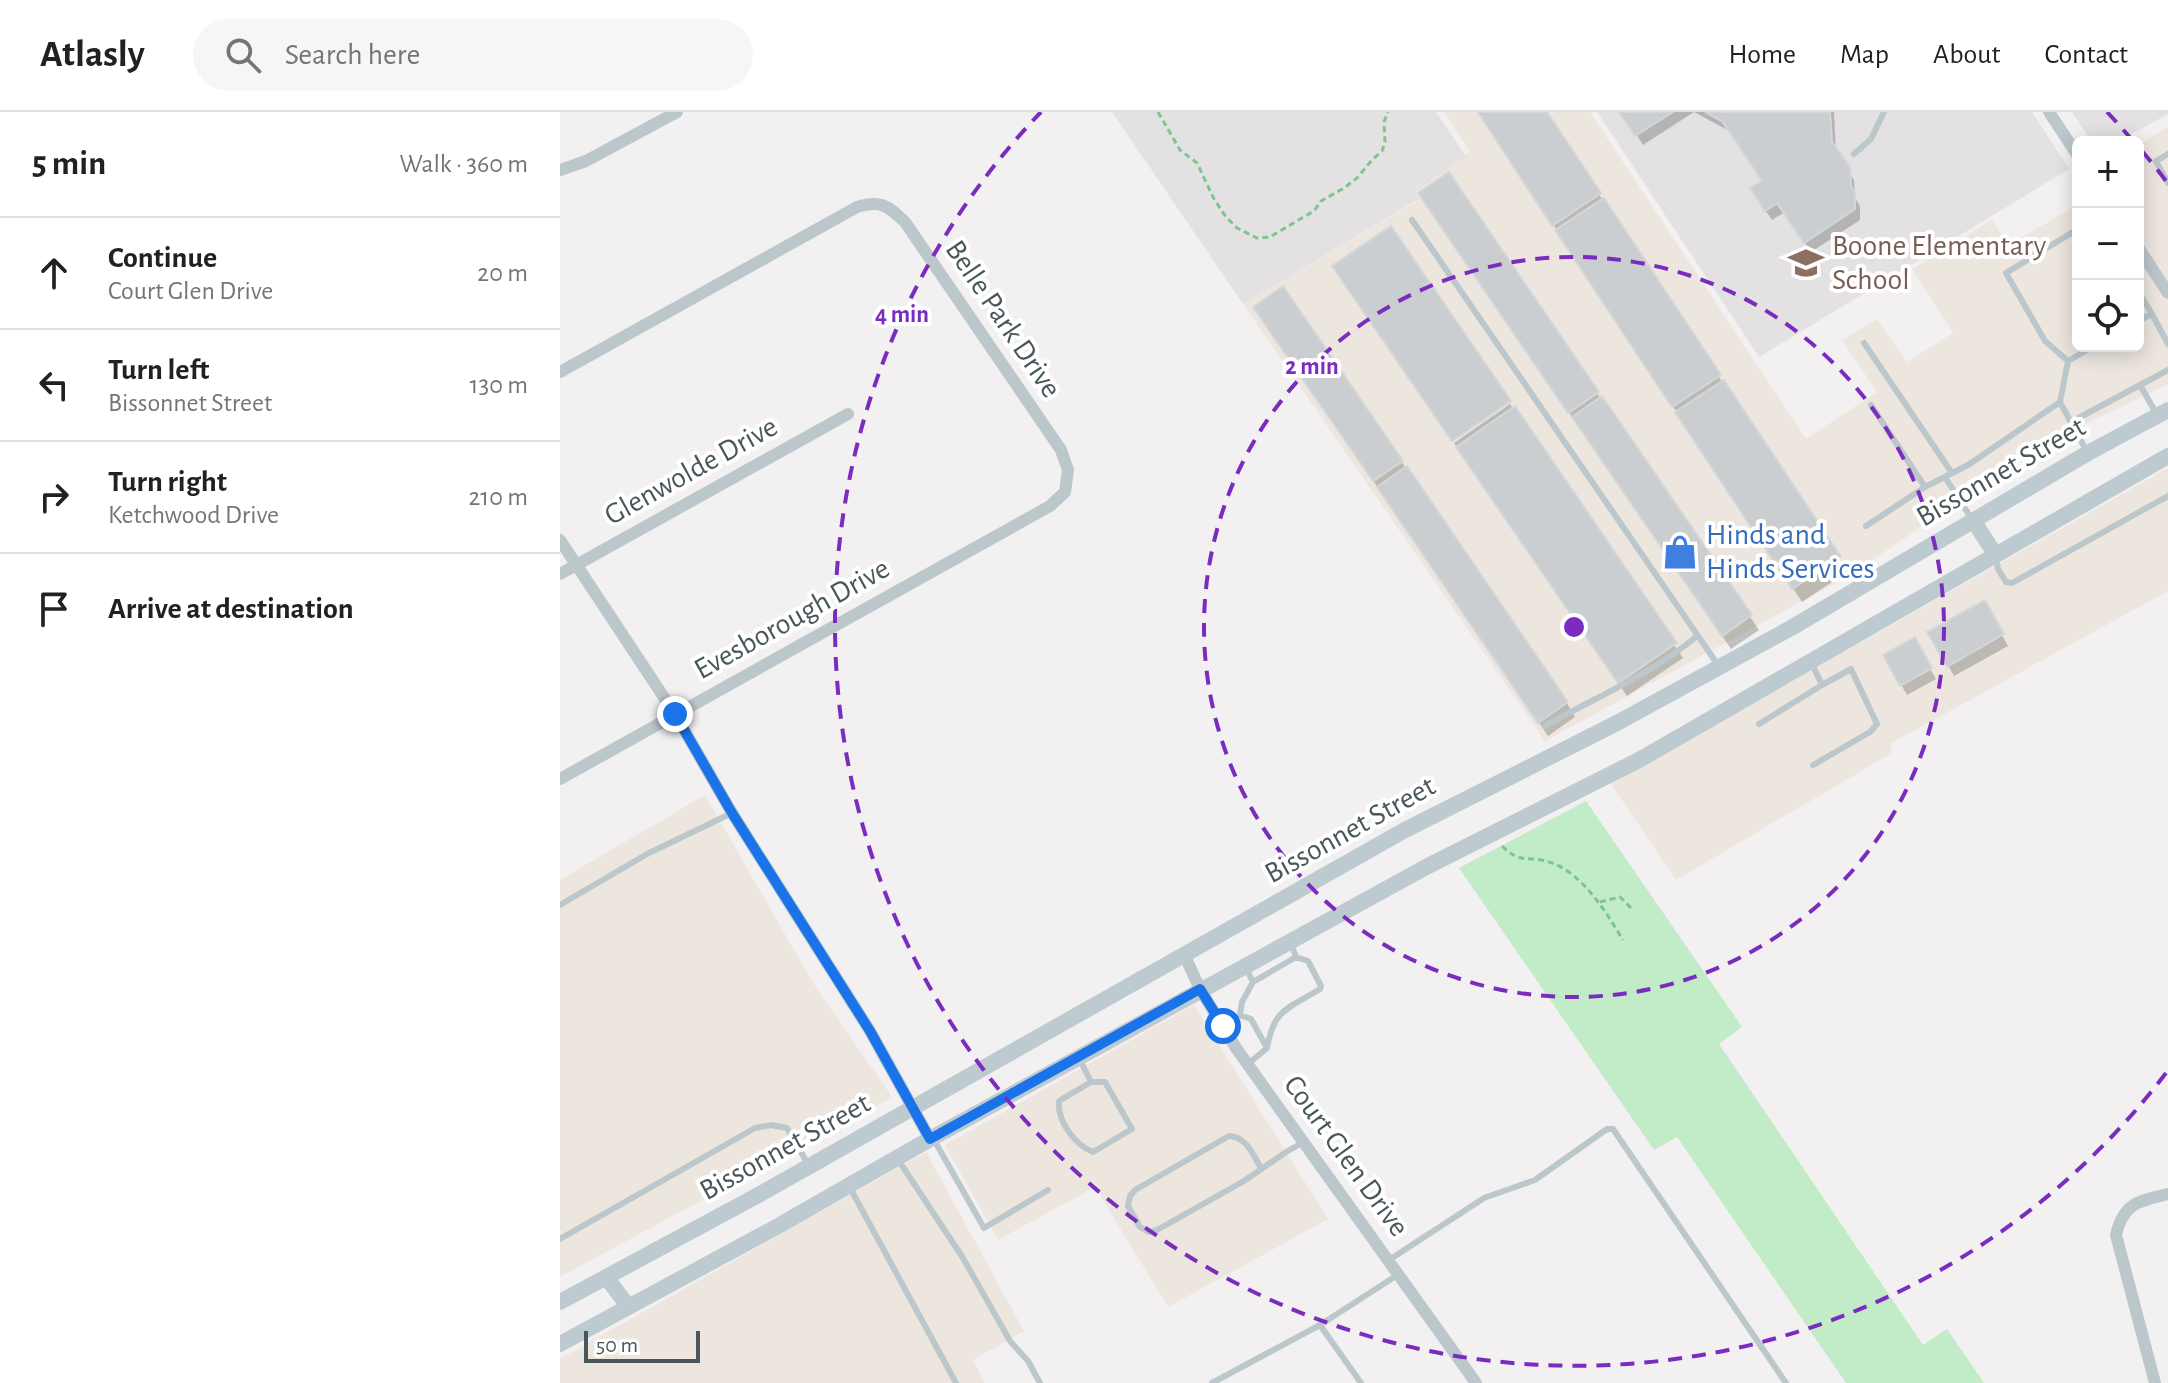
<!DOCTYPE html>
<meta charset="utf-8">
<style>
:root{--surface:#fff;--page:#f6f6f6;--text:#202124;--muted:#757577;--line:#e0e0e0}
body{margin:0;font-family:"Alegreya Sans",sans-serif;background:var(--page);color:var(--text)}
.controls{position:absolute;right:24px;top:24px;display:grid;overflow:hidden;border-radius:12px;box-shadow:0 4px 20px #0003}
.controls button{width:72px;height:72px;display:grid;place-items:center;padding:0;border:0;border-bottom:2px solid var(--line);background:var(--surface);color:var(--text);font:40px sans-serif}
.scale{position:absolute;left:24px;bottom:20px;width:116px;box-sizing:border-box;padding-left:8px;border:4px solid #49575b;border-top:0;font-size:22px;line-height:28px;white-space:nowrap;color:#49575b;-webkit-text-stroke:6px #fff;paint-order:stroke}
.stop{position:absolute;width:24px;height:24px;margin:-18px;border:6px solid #1a73e8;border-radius:50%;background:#fff}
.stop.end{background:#1a73e8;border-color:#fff;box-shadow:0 2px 8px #0008}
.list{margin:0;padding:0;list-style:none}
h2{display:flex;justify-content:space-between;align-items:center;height:104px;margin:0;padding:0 32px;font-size:34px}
h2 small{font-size:26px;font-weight:400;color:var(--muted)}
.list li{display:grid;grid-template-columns:52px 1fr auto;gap:24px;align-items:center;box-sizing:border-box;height:112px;padding:0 32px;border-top:2px solid var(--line)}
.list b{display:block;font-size:30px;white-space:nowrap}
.list p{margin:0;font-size:26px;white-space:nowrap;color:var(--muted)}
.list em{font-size:26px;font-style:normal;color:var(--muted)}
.icon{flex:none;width:44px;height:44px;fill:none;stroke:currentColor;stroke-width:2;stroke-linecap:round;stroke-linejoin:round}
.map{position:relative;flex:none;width:1608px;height:1271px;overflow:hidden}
header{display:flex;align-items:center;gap:48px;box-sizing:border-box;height:112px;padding:0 40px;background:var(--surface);border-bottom:2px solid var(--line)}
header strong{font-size:38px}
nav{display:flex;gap:44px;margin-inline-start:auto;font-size:28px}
.search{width:560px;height:72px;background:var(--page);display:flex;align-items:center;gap:20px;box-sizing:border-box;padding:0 28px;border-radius:44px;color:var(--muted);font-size:30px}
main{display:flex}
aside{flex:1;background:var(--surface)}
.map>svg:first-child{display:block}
.commercial{fill:#ece6df}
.education{fill:#e3e1e1}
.green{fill:#c2ebc8}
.shadow{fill:#0003}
.building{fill:#caced0;stroke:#d4d7da;stroke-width:2}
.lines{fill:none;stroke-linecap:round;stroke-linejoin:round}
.path{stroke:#7ec590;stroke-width:3;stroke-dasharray:6 4;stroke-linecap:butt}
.lane{stroke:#bcc7cb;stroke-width:6}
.street{stroke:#bcc7cb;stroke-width:12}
.secondary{stroke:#bdcacf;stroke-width:16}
.route{stroke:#1a73e8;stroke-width:10}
.ring{fill:none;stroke:#7b2cbf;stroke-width:4;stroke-dasharray:14 10}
.labels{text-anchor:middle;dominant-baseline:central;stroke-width:8;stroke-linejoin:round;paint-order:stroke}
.education-label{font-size:30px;fill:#785e54;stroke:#fff;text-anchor:start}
.street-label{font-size:30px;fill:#49575b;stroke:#fff}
.shop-label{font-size:30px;fill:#366cbe;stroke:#fff;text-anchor:start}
.centre{fill:#7b2cbf;stroke:#fff;stroke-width:4}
.ring-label{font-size:24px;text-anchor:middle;font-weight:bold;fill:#7b2cbf;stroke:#fff;stroke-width:8;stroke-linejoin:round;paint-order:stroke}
</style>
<header>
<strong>Atlasly</strong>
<div class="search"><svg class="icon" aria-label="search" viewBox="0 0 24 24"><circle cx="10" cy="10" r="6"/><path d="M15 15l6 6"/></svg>Search here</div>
<nav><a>Home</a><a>Map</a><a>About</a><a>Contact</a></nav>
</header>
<main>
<aside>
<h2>5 min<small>Walk · 360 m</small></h2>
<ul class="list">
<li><svg class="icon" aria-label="ahead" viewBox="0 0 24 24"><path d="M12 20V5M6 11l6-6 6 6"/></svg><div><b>Continue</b><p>Court Glen Drive</p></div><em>20 m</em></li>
<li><svg class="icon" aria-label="left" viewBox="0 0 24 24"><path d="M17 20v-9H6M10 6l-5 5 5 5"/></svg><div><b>Turn left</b><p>Bissonnet Street</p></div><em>130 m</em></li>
<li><svg class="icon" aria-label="right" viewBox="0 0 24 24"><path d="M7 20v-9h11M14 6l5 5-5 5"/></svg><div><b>Turn right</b><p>Ketchwood Drive</p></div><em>210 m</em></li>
<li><svg class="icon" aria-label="arrive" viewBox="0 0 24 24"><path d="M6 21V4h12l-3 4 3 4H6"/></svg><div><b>Arrive at destination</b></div></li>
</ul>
</aside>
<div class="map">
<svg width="1608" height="1271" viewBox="0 0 1608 1271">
<rect width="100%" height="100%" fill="#f2f0f0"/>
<path class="commercial" d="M884 0H1030L1246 327 1317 280 1282 228 1317 207 1347 250 1393 221 1352 157 1432 108 1448 133 1518 93V234H1578V33L1608 15V272L1472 338 1294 461 985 629 683 192 859 88 854 80 910 40Z
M1608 356V479L1330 632 1332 641 1116 768 1051 672Z
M145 683 253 871 332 985 0 1165V768Z
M634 893 768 1107 608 1195 535 1075 438 1128 385 1033Z
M366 1040 464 1219 413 1248 425 1271H0V1247Z"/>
<path class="education" d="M552 0H876L906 44 854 80 859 87 683 192Z
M1037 0H1472L1509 57 1199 245Z
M1512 0H1608V2L1557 30H1532Z"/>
<path class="green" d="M1026 689 1182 915 1159 932 1363 1233 1387 1217 1424 1271H1286L1117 1025 1094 1038 899 756Z"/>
<path class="shadow" d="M919 0H985L1287 460 1242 490Z
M1062 0H1274L1276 40 1294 68 1295 86 1300 94V108L1251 140 1225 100 1212 108 1198 87 1204 70 1171 20 1134 0 1083 33Z
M869 96 1037 281 1199 518 1171 537Z
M723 177 1007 591 1015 605 988 624 704 209Z
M950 292 1123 546 1067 584 894 331Z
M1424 490 1448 534 1394 564 1370 521Z
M1354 528 1376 567 1347 583 1325 544Z"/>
<path class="building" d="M918 0H987L1041 81 992 114Z
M1059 0H1113L1075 24Z
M1145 0H1270L1272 30 1290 55 1291 74 1295 81V97L1244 131 1217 91 1205 99 1190 76 1202 69 1162 9Z
M889 60 1039 280 1008 301 858 81Z
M1044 86 1161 263 1112 295 995 118Z
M831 114 951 289 892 329 772 154Z
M723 174 843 349 813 369 693 195Z
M1164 268 1281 445 1232 477 1115 300Z
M1042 284 1192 503 1162 524 1012 305Z
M955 294 1117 531 1058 571 896 335Z
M847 354 1008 590 978 611 817 375Z
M1425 488 1444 522 1387 555 1367 520Z
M1355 525 1372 556 1340 574 1323 543Z"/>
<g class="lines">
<path class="path" d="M598 0 620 38 637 51 654 87 666 105 677 116 697 126 710 125 742 106 754 99 761 89 784 76 797 66 812 48 822 39 825 30 824 10 828 0
M942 734C961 753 968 743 989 750 1022 760 1046 800 1063 828
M1040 790 1060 785 1072 797"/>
<path class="lane" d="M1294 42 1311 27 1324 0
M1608 42 1596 49 1608 71
M852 108 1158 553
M1578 179 1592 202
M1578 209 1592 202 1608 232
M1304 231 1392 361
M1508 249 1485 229 1446 161 1518 117
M1580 273 1596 301
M1311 293 1365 375
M1511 310 1608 258
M1526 338 1500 290 1508 249 1534 234
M1385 365 1411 406
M1306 414 1365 375 1408 353 1500 290
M1436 446 1438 457 1446 470 1452 471 1608 384
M1252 552 1262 573 1291 557 1317 612 1310 620 1253 653
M1199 612 1262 573
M985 614C1036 585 1092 562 1137 524
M0 793 87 742 172 701
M693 870 736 845 731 832
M680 903 691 907 707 936
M663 914 680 903 682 890 693 870 686 856
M520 948 531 970H545L572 1017 533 1040C515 1033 497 1009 499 989L531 970
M688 952 707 936C714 896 728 897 760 877L761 874 748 849 736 845
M373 1026 424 1116 488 1078
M339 1049 403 1146 450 1229 468 1249 480 1271
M701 1056C693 1043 687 1025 669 1024L575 1078 570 1084 568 1094 580 1115 589 1120 597 1118 684 1069 726 1040 744 1030
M289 1074 396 1271
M0 1127 195 1016 211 1013 227 1016 249 1054
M829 1148 924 1086 975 1068 1047 1017H1053L1226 1271
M760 1213 801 1271
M652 1271 760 1213 839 1162"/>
<path class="street" d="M1489 0 1518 44
M0 58 26 49 117 0
M1578 135 1608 181
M0 260 297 95C321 88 327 93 345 110L501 338 508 358 505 380 490 394 0 667
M0 428 115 602 172 701 310 919 370 1027
M0 462 288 302
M624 842 640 877 676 936 916 1271
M1595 1271 1556 1123C1563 1091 1579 1089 1608 1082"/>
<path class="secondary" d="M1413 408 1435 442
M46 1165 68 1194
M0 1190 202 1081 845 718 1055 612 1231 516 1528 341 1608 298
M0 1232 220 1113 370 1027 868 754 1079 648 1608 344"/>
</g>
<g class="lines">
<path class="route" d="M115 602 172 701 310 919 370 1027 640 877 663 914"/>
</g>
<g class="ring">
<circle cx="1014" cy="515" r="370"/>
<path d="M1606 961A741 741 0 1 1 481 0M1547 0A741 741 0 0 1 1573 29M1582 39A741 741 0 0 1 1606 69"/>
</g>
<defs>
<g id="school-bare" transform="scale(2.76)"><path d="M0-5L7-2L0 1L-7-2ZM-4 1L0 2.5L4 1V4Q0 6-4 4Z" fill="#8d6e63" stroke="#fff" stroke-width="2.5" paint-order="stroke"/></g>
<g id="shop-bare" transform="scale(2.76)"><path d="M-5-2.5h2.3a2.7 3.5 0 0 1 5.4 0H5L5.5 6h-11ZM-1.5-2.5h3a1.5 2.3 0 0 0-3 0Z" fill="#3f7fe0" stroke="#fff" stroke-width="2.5" paint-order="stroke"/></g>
</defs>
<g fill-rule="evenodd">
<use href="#school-bare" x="1246" y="151"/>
<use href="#shop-bare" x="1120" y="440"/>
</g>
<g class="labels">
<g class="education-label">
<text x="1272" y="134">Boone Elementary<tspan x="1272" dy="34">School</tspan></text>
</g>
<g class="street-label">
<text transform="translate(443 207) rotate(56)">Belle Park Drive</text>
<text transform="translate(131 359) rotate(-29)">Glenwolde Drive</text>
<text transform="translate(1441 360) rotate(-30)">Bissonnet Street</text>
<text transform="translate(232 507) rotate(-29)">Evesborough Drive</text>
<text transform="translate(790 718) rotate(-29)">Bissonnet Street</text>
<text transform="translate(225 1035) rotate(-29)">Bissonnet Street</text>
<text transform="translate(786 1044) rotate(54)">Court Glen Drive</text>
</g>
<g class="shop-label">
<text x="1146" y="423">Hinds and<tspan x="1146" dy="34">Hinds Services</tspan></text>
</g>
</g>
<circle cx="1014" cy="515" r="12" class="centre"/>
<g class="ring-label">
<text x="342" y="210">4 min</text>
<text x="752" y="262">2 min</text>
</g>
</svg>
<div class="controls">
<button>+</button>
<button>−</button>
<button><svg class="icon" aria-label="locate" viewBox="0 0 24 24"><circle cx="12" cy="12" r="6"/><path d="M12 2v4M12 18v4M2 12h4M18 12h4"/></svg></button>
</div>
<div class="scale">50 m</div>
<div class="stop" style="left:663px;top:914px"></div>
<div class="stop end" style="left:115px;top:602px"></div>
</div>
</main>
